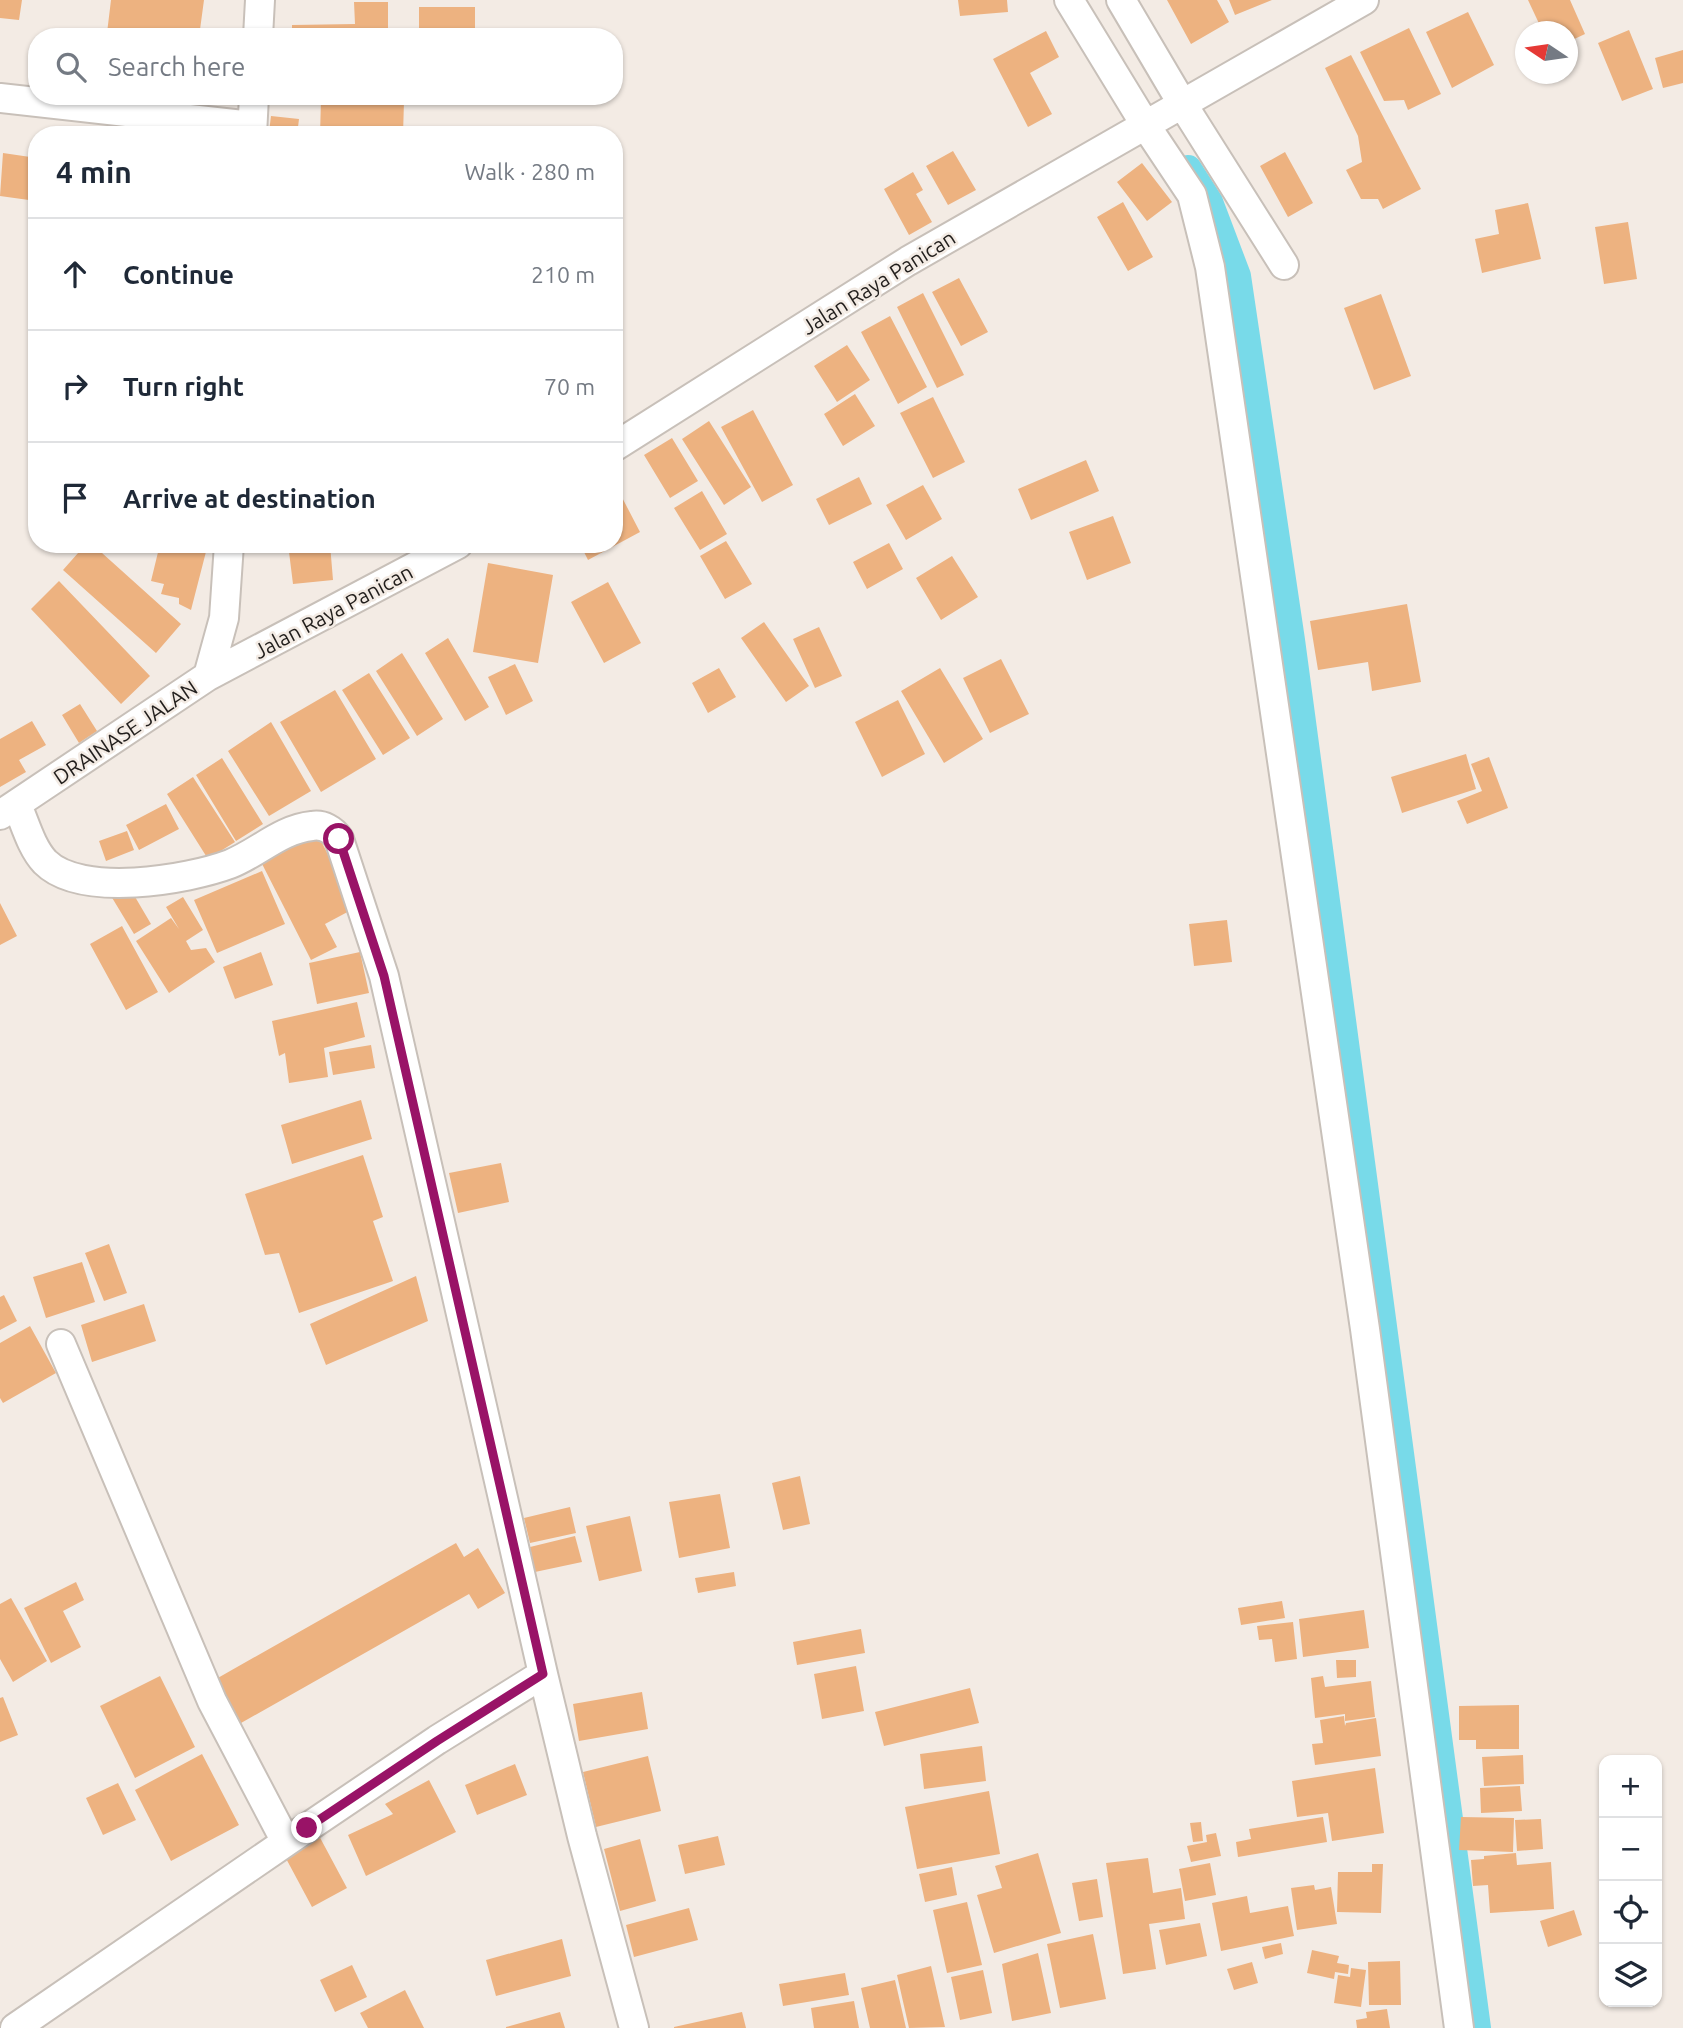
<!DOCTYPE html>
<meta charset="utf-8">
<style>
:root{--surface:#fff;--page:#f2f2f3;--text:#1f2937;--muted:#747a83;--line:#e0e1e3}
body{margin:0;font-family:Ubuntu,sans-serif;background:var(--page);color:var(--text)}
.controls{position:absolute;right:21px;bottom:21px;display:grid;overflow:hidden;border-radius:14px;box-shadow:0 2px 5px #0004}
.controls button{width:63px;height:63px;display:grid;place-items:center;padding:0;border:0;border-bottom:2px solid var(--line);background:var(--surface);color:var(--text);font:35px sans-serif}
.compass{position:absolute;left:1515px;top:21px;width:63px;height:63px;border-radius:50%;background:var(--surface);box-shadow:0 2px 5px #0004;rotate:283deg}
.stop{position:absolute;width:21px;height:21px;margin:-16px;border:5px solid #991367;border-radius:50%;background:#fff}
.stop.end{background:#991367;border-color:#fff;box-shadow:0 2px 7px #0008}
.list{margin:0;padding:0;list-style:none}
h2{display:flex;justify-content:space-between;align-items:center;height:91px;margin:0;padding:0 28px;font-size:30px}
h2 small{font-size:23px;font-weight:400;color:var(--muted)}
.list li{display:grid;grid-template-columns:46px 1fr auto;gap:21px;align-items:center;box-sizing:border-box;height:112px;padding:0 28px;border-top:2px solid var(--line)}
.list b{display:block;font-size:26px;white-space:nowrap}
.list em{font-size:23px;font-style:normal;color:var(--muted)}
.icon{flex:none;width:38px;height:38px;fill:none;stroke:currentColor;stroke-width:2;stroke-linecap:round;stroke-linejoin:round}
.map{position:relative;flex:none;width:1683px;height:2028px;overflow:hidden}
.search{position:absolute;background:var(--surface);box-shadow:0 2px 5px #0004;left:28px;top:28px;width:595px;height:77px;display:flex;align-items:center;gap:18px;box-sizing:border-box;padding:0 24px;border-radius:28px;color:var(--muted);font-size:26px}
.panel{position:absolute;background:var(--surface);box-shadow:0 2px 5px #0004;left:28px;top:126px;width:595px;height:427px;border-radius:28px}
.map>svg:first-child{display:block}
.lines{fill:none;stroke-linecap:round;stroke-linejoin:round}
.canal{stroke:#78dae9;stroke-width:28}
.building{fill:#edb280}
.minor-casing{stroke:#c8c0b9;stroke-width:32}
.minor{stroke:#fff;stroke-width:28}
.route{stroke:#991367;stroke-width:9}
.labels{text-anchor:middle;dominant-baseline:central;stroke-width:5;stroke-linejoin:round;paint-order:stroke}
.street-label{font-size:21px;fill:#211e1c;stroke:#f3ebe4}
</style>
<div class="map">
<svg width="1683" height="2028" viewBox="0 0 1683 2028">
<rect width="100%" height="100%" fill="#f3ebe4"/>
<g class="lines">
<path class="canal" d="M1188 169 1209 202 1237 276 1291 640 1477 2028"/>
</g>
<path class="building" d="M0 0H22L19 20 0 18Z
M111 0H204L199 37H142L107 33Z
M958 0H1007L1008 12 960 16Z
M1167 0H1217L1229 22 1191 44Z
M1229 0H1272L1235 15Z
M1528 0H1570L1585 34 1568 42V32H1543Z
M354 2H388V37H292V25L355 24Z
M419 7H475V37H419Z
M1468 12 1494 65 1452 88 1426 32Z
M1409 28 1441 94 1408 110 1404 100 1384 101 1360 52Z
M1629 30 1653 89 1622 101 1598 43Z
M1046 31 1059 57 1030 73 1052 114 1028 127 993 59Z
M1683 50V83L1663 88 1655 58Z
M1351 55 1421 189 1383 209 1378 199H1361L1346 170 1362 162 1358 136 1325 68Z
M302 96 404 101 403 135H320L321 99H302Z
M271 116 299 119 297 135H263V131L269 132Z
M134 122 210 135H132Z
M953 151 976 190 948 205 926 166Z
M1285 152 1313 203 1288 217 1260 166Z
M3 153 37 158 36 201 0 196Z
M1142 163 1172 202 1147 221 1117 182Z
M913 172 923 190 916 194 932 222 909 235 884 189Z
M1123 202 1153 257 1128 271 1097 217Z
M1528 203 1541 259 1482 273 1475 239 1499 234 1495 210Z
M1628 222 1637 279 1604 284 1595 227Z
M959 278 988 332 961 346 932 292Z
M923 293 964 375 937 388 897 307Z
M1381 294 1411 376 1374 390 1344 308Z
M890 316 927 387 898 404 861 332Z
M847 345 870 380 837 402 814 366Z
M855 394 875 426 843 446 824 414Z
M933 397 965 462 933 478 900 413Z
M753 410 793 485 762 502 721 427Z
M709 421 751 487 724 505 682 439Z
M672 438 698 481 670 498 644 455Z
M1086 460 1099 491 1031 520 1018 489Z
M859 477 872 504 829 525 816 499Z
M614 482 640 532 588 560 580 544H614Z
M923 485 942 519 906 540 886 505Z
M702 491 727 534 700 550 674 508Z
M1113 516 1131 563 1087 580 1069 532Z
M726 541 752 584 725 599 700 556Z
M889 543 903 569 867 589 853 562Z
M86 544H92L181 624 156 653 63 570Z
M160 544H208L191 610 179 604V598L161 594 164 584 151 581Z
M288 544H330L333 580 293 584Z
M368 544H393V545L371 552Z
M952 556 978 597 941 620 916 578Z
M488 563 553 575 538 663 473 652Z
M59 581 150 676 121 704 31 609Z
M608 582 641 643 604 663 571 602Z
M1407 604 1421 682 1372 691 1368 662 1318 670 1310 621Z
M764 622 809 686 786 702 741 638Z
M819 627 842 676 815 688 793 639Z
M448 638 489 707 465 721 425 653Z
M402 653 443 719 417 736 376 671Z
M1001 659 1029 714 990 733 963 678Z
M515 664 533 701 506 715 488 677Z
M719 668 736 697 708 713 692 683Z
M940 668 983 739 944 763 901 691Z
M369 673 410 738 383 755 342 690Z
M335 690 376 759 321 792 280 722Z
M898 700 925 754 882 777 855 722Z
M80 704 97 731 79 743 62 715Z
M32 721 46 745 19 760 26 772 0 787V739Z
M271 722 311 791 269 816 228 751Z
M1466 754 1476 789 1402 813 1391 777Z
M1489 757 1508 808 1467 824 1457 801 1482 791 1471 764Z
M222 758 263 824 236 841 196 775Z
M193 777 235 842 208 859 167 794Z
M166 804 179 829 139 850 126 825Z
M314 827 355 908 325 924 337 947 311 960 258 856Z
M127 831 134 850 106 861 99 841Z
M262 871 285 924 217 953 194 900Z
M131 890 151 924 134 934 111 896Z
M183 897 203 930 186 941 191 950 206 948 215 962 169 993 136 941 171 918 179 929 166 907Z
M0 903 17 936 0 945Z
M1227 920 1232 962 1194 966 1189 924Z
M122 926 158 992 126 1010 90 944Z
M261 952 273 985 235 999 223 967Z
M360 952 369 993 317 1004 309 963Z
M357 1002 365 1037 324 1048 328 1077 289 1083 285 1053 279 1056 272 1021Z
M371 1045 375 1068 333 1075 329 1052Z
M361 1100 372 1139 292 1164 281 1125Z
M363 1155 383 1217 373 1221 393 1281 299 1313 279 1253 265 1255 245 1194Z
M501 1163 509 1202 458 1213 449 1173Z
M109 1244 127 1293 104 1301 85 1253Z
M82 1262 95 1302 46 1318 33 1277Z
M416 1276 428 1321 326 1365 310 1324Z
M4 1295 17 1321 0 1330V1297Z
M144 1304 156 1341 92 1362 81 1325Z
M30 1326 56 1373 3 1403 0 1398V1343Z
M800 1476 810 1524 783 1530 772 1483Z
M720 1494 730 1548 679 1558 669 1502Z
M570 1507 576 1533 530 1543 524 1518Z
M630 1516 642 1571 599 1581 586 1526Z
M575 1536 582 1562 535 1572 530 1547Z
M456 1543 464 1557 478 1548 505 1593 478 1609 469 1594 241 1723 216 1679Z
M734 1572 736 1586 698 1593 695 1578Z
M76 1582 84 1600 63 1611 81 1647 51 1663 24 1608Z
M11 1598 47 1661 13 1682 0 1659V1604Z
M1282 1601 1285 1618 1241 1625 1238 1608Z
M1364 1610 1369 1648 1303 1657 1299 1619Z
M1293 1622 1297 1659 1275 1662 1272 1639 1259 1640 1257 1626Z
M861 1629 865 1653 797 1665 793 1642Z
M1336 1660H1356V1677L1337 1678Z
M856 1666 864 1711 822 1719 814 1674Z
M160 1676 195 1747 135 1778 100 1706Z
M1323 1676 1325 1687 1371 1681 1375 1717 1345 1721V1714L1315 1718 1311 1678Z
M970 1688 979 1723 884 1746 875 1712Z
M642 1692 648 1729 579 1741 573 1704Z
M3 1697 18 1735 0 1742V1698Z
M1519 1705V1749H1476V1740H1459V1706Z
M1344 1716 1345 1726 1346 1723 1376 1718 1381 1756 1315 1765 1312 1744 1323 1743 1320 1720Z
M982 1746 986 1781 924 1789 920 1754Z
M202 1754 239 1825 171 1861 135 1790Z
M1523 1755 1524 1784 1484 1786 1482 1757Z
M648 1756 661 1811 596 1827 583 1772Z
M515 1764 527 1795 477 1815 465 1785Z
M1375 1768 1384 1833 1332 1841 1328 1813 1297 1817 1292 1781Z
M429 1780 456 1832 366 1876 348 1835 393 1814 385 1804Z
M118 1783 136 1820 103 1835 86 1798Z
M1520 1786 1522 1811 1481 1813 1480 1788Z
M989 1791 1000 1854 917 1869 905 1807Z
M1323 1817 1327 1842 1238 1857 1236 1842 1251 1839 1249 1829Z
M1461 1817 1514 1818 1513 1852 1459 1850Z
M1541 1819 1543 1849 1517 1851 1515 1820Z
M1201 1822 1203 1841 1193 1842 1190 1823Z
M317 1832 347 1888 312 1907 282 1851Z
M1216 1833 1221 1856 1191 1862 1187 1846 1207 1842 1206 1835Z
M718 1836 725 1865 685 1874 678 1845Z
M640 1839 656 1901 620 1911 604 1849Z
M1038 1853 1061 1933 994 1953 977 1895 1002 1888 995 1866Z
M1516 1853 1517 1865 1551 1862 1554 1909 1490 1913 1488 1885 1473 1886 1471 1860 1484 1859V1856Z
M1148 1858 1153 1893 1181 1888 1185 1919 1149 1924 1156 1969 1123 1974 1106 1863Z
M1210 1863 1216 1895 1185 1901 1179 1869Z
M1372 1864H1383L1381 1913 1337 1912 1338 1872H1372Z
M952 1867 957 1895 925 1902 919 1874Z
M1097 1879 1103 1917 1079 1921 1072 1883Z
M1314 1885 1315 1890 1331 1887 1337 1924 1297 1930 1291 1888Z
M1247 1896 1250 1913 1288 1906 1294 1936 1221 1951 1212 1903Z
M967 1902 982 1965 947 1973 933 1910Z
M689 1908 698 1940 634 1957 626 1925Z
M1574 1910 1582 1935 1548 1947 1540 1921Z
M1200 1923 1207 1956 1166 1965 1159 1930Z
M1093 1934 1106 1999 1060 2008 1047 1944Z
M562 1939 571 1976 496 1996 486 1960Z
M1281 1943 1283 1954 1265 1959 1262 1947Z
M1312 1950 1339 1956 1337 1963 1349 1965 1348 1974 1335 1972 1334 1979 1307 1973Z
M1038 1953 1051 2013 1012 2021 1002 1964Z
M1400 1961 1401 2005H1369L1368 1962Z
M1252 1962 1258 1983 1234 1990 1227 1969Z
M352 1965 367 1997 335 2012 320 1980Z
M931 1966 945 2027 909 2028 897 1975Z
M1351 1968 1366 1970 1361 2007 1334 2003 1338 1975 1350 1977Z
M983 1970 992 2013 960 2020 951 1977Z
M845 1973 849 1995 783 2006 779 1984Z
M895 1980 906 2028H870L861 1988Z
M405 1990 424 2028H368L360 2013Z
M854 2001 859 2028H814L811 2008Z
M1387 2009 1390 2028H1357L1356 2020 1367 2018 1366 2012Z
M560 2012 565 2028H506V2027Z
M742 2012 746 2028H674V2027Z"/>
<g class="lines">
<g class="minor-casing">
<path id="minor" d="M1069 0 1146 126 1192 195 1210 267 1365 1329 1459 2028
M1121 0 1183 105 1284 265
M258 37 260 0
M0 98 252 126
M252 135 254 96
M614 447 908 261 1364 0
M208 676 458 544
M17 805C25 823 31 847 45 862 81 898 187 880 230 864 258 853 281 829 312 826 323 824 333 830 339 839L384 976 543 1674 582 1836 634 2028
M0 815 208 676 224 618 229 544
M61 1344 212 1701 286 1842 437 1740 543 1674
M15 2028 286 1842"/>
</g>
<use href="#minor" class="minor"/>
</g>
<g class="lines">
<path class="route" d="M307 1828 437 1741 543 1674 384 976 339 839"/>
</g>
<g class="labels">
<g class="street-label">
<text transform="translate(878 282) rotate(-32)">Jalan Raya Panican</text>
<text transform="translate(333 611) rotate(-28)">Jalan Raya Panican</text>
<text transform="translate(125 732) rotate(-34)">DRAINASE JALAN</text>
</g>
</g>
</svg>
<div class="controls">
<button>+</button>
<button>−</button>
<button><svg class="icon" aria-label="locate" viewBox="0 0 24 24"><circle cx="12" cy="12" r="6"/><path d="M12 2v4M12 18v4M2 12h4M18 12h4"/></svg></button>
<button><svg class="icon" aria-label="layers" viewBox="0 0 24 24"><path d="M12 4l9 5-9 5-9-5zM3 14l9 5 9-5"/></svg></button>
</div>
<svg class="compass" viewBox="-18 -18 36 36"><path d="M0-13l5 13h-10z" fill="#e53935"/><path d="M0 13l5-13h-10z" fill="#747a83"/></svg>
<div class="stop" style="left:339px;top:839px"></div>
<div class="stop end" style="left:307px;top:1828px"></div>
<div class="search"><svg class="icon" aria-label="search" viewBox="0 0 24 24"><circle cx="10" cy="10" r="6"/><path d="M15 15l6 6"/></svg>Search here</div>
<section class="panel">
<h2>4 min<small>Walk · 280 m</small></h2>
<ul class="list">
<li><svg class="icon" aria-label="ahead" viewBox="0 0 24 24"><path d="M12 20V5M6 11l6-6 6 6"/></svg><div><b>Continue</b></div><em>210 m</em></li>
<li><svg class="icon" aria-label="right" viewBox="0 0 24 24"><path d="M7 20v-9h11M14 6l5 5-5 5"/></svg><div><b>Turn right</b></div><em>70 m</em></li>
<li><svg class="icon" aria-label="arrive" viewBox="0 0 24 24"><path d="M6 21V4h12l-3 4 3 4H6"/></svg><div><b>Arrive at destination</b></div></li>
</ul>
</section>
</div>
